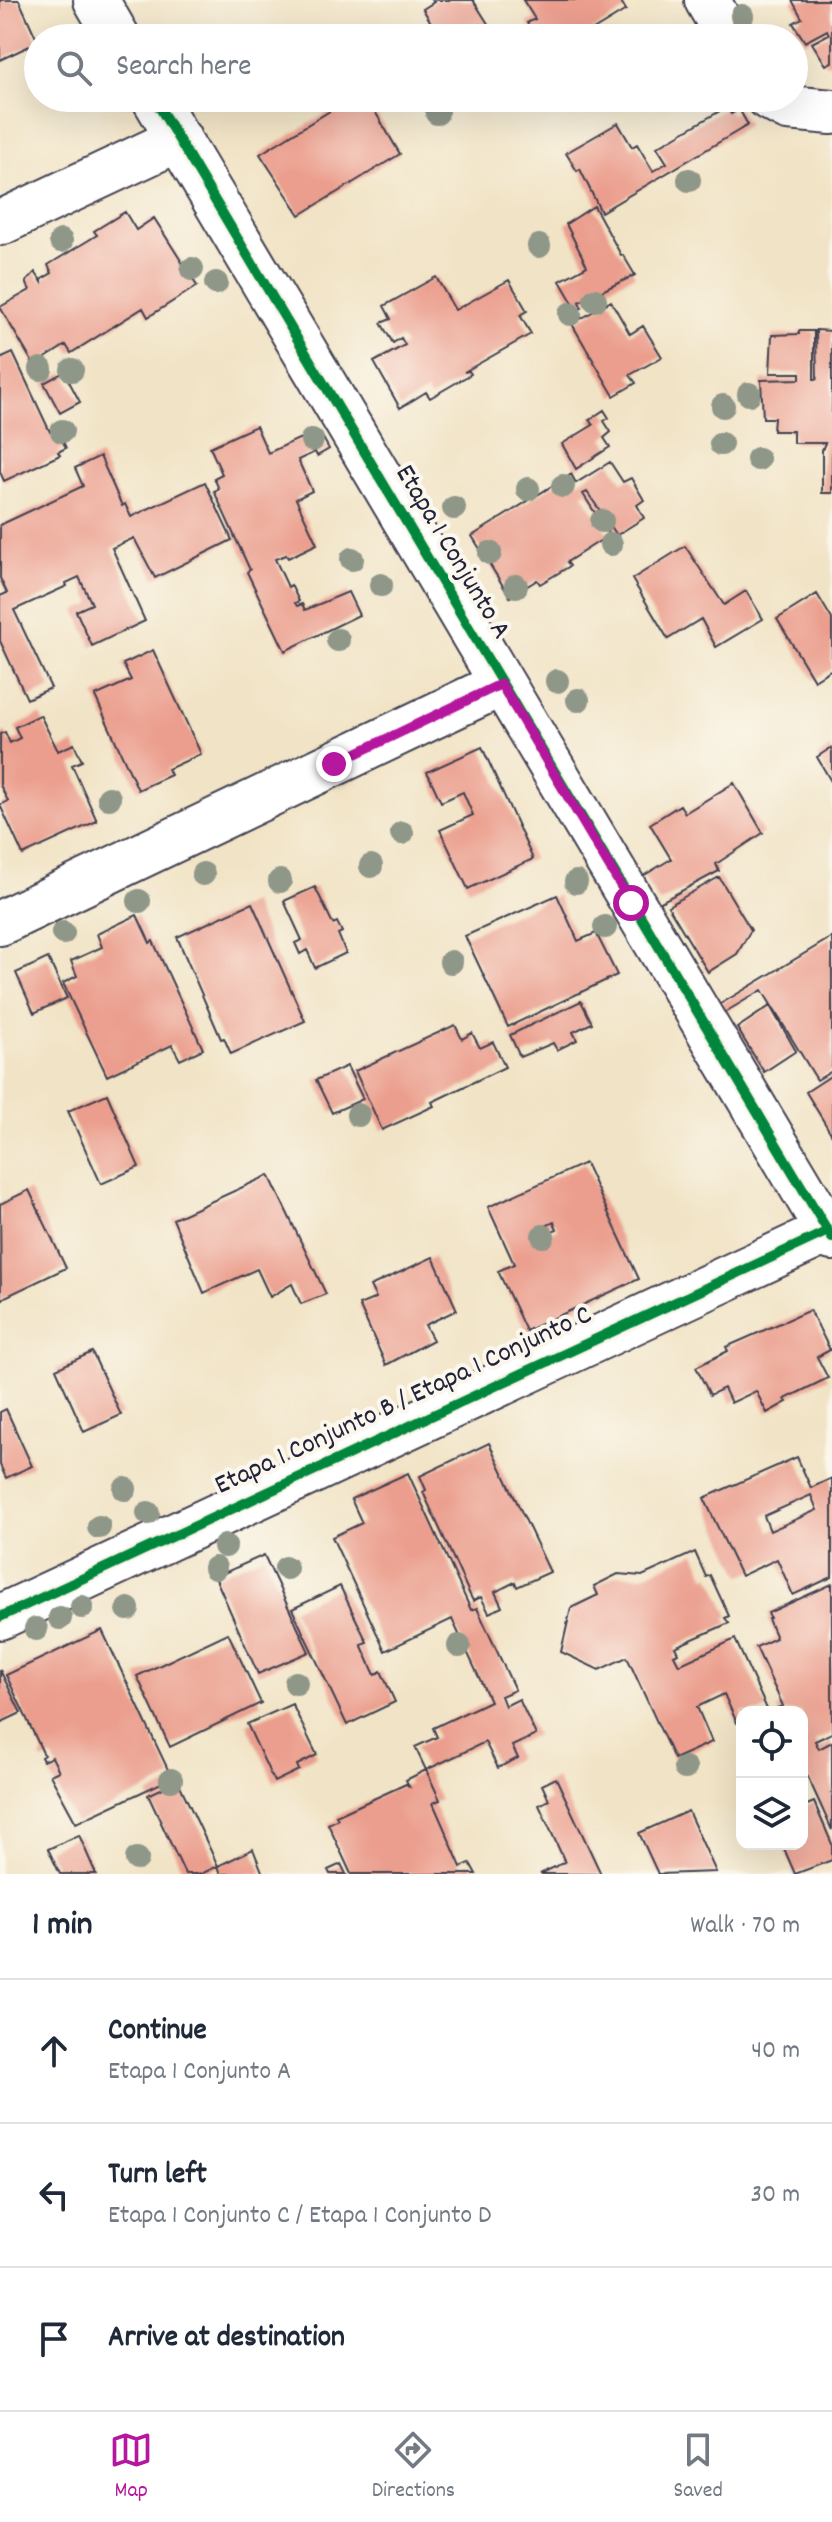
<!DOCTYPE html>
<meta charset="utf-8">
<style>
:root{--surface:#fff;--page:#f6f6f7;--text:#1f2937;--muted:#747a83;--line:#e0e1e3;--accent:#b5179e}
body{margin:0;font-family:Dekko,sans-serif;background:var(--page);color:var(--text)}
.controls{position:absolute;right:24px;bottom:24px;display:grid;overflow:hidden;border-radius:16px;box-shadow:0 8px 32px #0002}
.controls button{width:72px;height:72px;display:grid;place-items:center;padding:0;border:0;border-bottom:2px solid var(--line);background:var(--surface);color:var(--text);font:40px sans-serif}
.stop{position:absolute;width:24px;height:24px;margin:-18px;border:6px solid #b5179e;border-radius:50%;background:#fff}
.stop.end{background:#b5179e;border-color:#fff;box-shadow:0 2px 8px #0008}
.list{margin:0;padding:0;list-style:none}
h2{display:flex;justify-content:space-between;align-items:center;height:104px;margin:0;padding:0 32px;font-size:34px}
h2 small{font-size:26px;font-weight:400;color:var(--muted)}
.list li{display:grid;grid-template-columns:52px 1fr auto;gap:24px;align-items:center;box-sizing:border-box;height:144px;padding:0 32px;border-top:2px solid var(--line)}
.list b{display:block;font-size:30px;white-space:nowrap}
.list p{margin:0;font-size:26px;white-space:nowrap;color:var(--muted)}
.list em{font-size:26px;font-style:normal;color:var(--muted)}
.icon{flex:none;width:44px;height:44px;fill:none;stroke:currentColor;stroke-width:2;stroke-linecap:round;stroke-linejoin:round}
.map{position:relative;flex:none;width:832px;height:1874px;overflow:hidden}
.search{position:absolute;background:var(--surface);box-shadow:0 8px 32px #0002;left:24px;right:24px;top:24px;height:88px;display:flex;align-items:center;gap:20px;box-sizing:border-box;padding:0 28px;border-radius:44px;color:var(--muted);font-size:30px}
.sheet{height:536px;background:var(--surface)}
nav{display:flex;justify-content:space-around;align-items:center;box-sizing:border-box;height:112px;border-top:2px solid var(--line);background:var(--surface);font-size:22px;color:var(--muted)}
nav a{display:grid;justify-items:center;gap:4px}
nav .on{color:var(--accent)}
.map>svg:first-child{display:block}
.building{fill:#eb9e8d;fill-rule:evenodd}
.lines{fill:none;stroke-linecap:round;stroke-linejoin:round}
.minor-casing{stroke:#413f50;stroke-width:48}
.minor{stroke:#fff;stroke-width:44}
.cycleway-casing{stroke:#fbf7ec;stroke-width:15}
.cycleway{stroke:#00873e;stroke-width:10}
.tree{fill:#8f9789}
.route{stroke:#b5179e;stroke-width:10}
.labels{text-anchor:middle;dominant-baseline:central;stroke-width:8;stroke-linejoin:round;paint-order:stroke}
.street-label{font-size:28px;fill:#22223b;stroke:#fbf7ec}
</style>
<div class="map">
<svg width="832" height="1874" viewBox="0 0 832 1874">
<rect width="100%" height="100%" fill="#fbf7ec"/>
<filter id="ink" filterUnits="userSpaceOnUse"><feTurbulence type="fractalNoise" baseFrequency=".0125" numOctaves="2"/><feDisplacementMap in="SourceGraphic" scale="16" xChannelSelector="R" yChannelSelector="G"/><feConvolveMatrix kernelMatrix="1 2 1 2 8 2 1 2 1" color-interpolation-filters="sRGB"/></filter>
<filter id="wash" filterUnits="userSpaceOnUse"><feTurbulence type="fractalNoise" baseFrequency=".006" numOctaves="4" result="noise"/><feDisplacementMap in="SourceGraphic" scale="32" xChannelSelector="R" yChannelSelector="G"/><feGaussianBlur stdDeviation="1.8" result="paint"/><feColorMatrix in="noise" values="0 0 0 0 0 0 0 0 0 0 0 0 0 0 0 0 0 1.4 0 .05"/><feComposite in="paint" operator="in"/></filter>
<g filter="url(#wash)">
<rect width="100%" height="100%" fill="#f1e3c5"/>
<g id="blocks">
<path class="building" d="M0 0H19L38 42 0 60Z
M432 0H473L497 38H440L423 9 434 2Z
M523 0H620L626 10 580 38H536L527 23 535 19Z
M792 0H832V62L826 65 812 43 829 34 827 30 805 42 793 23 802 18Z
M351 98H367L400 154 300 215 260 154Z
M727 107 731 114 739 109 748 125 601 212 580 169 577 171 566 153 618 123 632 147 637 144 653 171 667 163 657 147Z
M594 206 621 255H623L635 275 579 302 582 308 577 310 560 281 587 266 566 224Z
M125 212 136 230 154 218 197 286 148 317 143 308 71 353 66 345 34 365 0 307 30 290 26 282 35 272 42 282V279L52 273 48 265 97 235 94 231Z
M436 277 455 310 509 280 527 311 520 315 531 334 464 372 469 371 471 374 430 398 426 392 400 408 374 362 405 345 401 338 393 343 381 323 391 319 384 306Z
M611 301 630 334 643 326 662 357 630 375 636 383 614 396 572 324Z
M816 330 832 331V493H822V450L825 443H793V431H773L774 418H763L761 380 800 379V373H770L772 335 799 334V331H814V379H817Z
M13 353 50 432 57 429 66 448 58 452 60 455 4 481 0 472V359Z
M64 372 80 402 60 413 44 383Z
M604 410 609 418 604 421 611 432 604 438 610 447 576 469 562 444 593 425 589 420Z
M256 426 268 453 314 432 318 438 322 436 329 449 317 456 315 452 298 460 312 491 296 499 317 544 288 558 286 555 275 559 288 587 291 585 299 601 295 603 297 606 302 604 305 610 348 592 359 615 285 651 247 572 250 570 214 491 219 489 214 478 222 474 210 447Z
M100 456 122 506 125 504 131 517 205 482 232 540 155 578 134 538 112 548 145 621 92 646 76 611 92 604 79 577 66 583 67 586 14 610 51 688 27 699 0 641V596L7 593 0 578V525L83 486 75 468Z
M610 462 623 482 631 478 644 500 637 505 644 518 617 535 587 492 583 494 609 535 567 562 570 566 540 584 537 580 510 597 472 536 571 474 576 483Z
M685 546 724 605 746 591 763 619 716 647 701 619 668 639 632 579Z
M817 594 832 619V669L814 680 777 619Z
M153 650 201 754 168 769 171 775 138 790 95 696 131 680 123 664Z
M40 715 58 751 74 744 82 761 72 765 97 821 23 855 0 805 8 801 0 785V734L5 732 10 743 20 738 15 727Z
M482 747 533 859 468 889 440 830 473 815 463 792 441 802 427 772Z
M832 747V783L817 757Z
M734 783 763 833 716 864 719 871 659 903 643 876 671 859 650 824 680 805 685 813Z
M719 877 751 930 737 954 708 972 668 906Z
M315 887 333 924 337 922 342 932 338 934 346 953 315 968 307 950 300 954 295 943 302 940 284 901Z
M557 895 578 941 596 933 617 975 508 1027 465 936Z
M252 903 305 1021 231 1054 224 1038 221 1039 177 937Z
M137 915 150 943 153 941 203 1049 180 1060 172 1045 107 1076 63 983 77 976 71 961 102 947 97 934Z
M832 937V1071L817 1080 762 990 722 1014 717 1006Z
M48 958 67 998 34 1013 16 973Z
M581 1001 592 1023 573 1032 577 1040 557 1050 553 1043 520 1057 510 1035Z
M770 1006 796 1051 764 1072 737 1028Z
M455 1025 462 1039 472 1033 480 1048 493 1042 505 1067 432 1102 434 1106 382 1130 355 1071Z
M347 1066 363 1099 332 1113 316 1080Z
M832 1075V1135L806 1092Z
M107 1094 139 1167 101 1184 68 1111Z
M585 1163 639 1279 526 1331 498 1271 514 1264 488 1207ZM554 1222 557 1229 538 1237 535 1231Z
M269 1175 326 1294 301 1304 292 1284 270 1297 257 1269 204 1293 173 1219Z
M29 1190 66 1268 5 1297 1 1301 0 1204Z
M433 1257 457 1310 425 1325 433 1340 386 1365 359 1305 376 1298 370 1286Z
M810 1310 830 1350 817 1357 828 1378 785 1399 787 1402 767 1413 756 1391 731 1403 724 1388 710 1395 696 1367 728 1351 726 1347Z
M92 1352 121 1415 84 1432 56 1369Z
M6 1409 32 1466 6 1478 0 1465V1412Z
M489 1443 550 1572 517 1587 515 1582 495 1592 502 1607 489 1613 481 1597 473 1601 470 1595 423 1492 426 1490 420 1476Z
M797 1457 811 1488 832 1478V1577L793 1595 777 1559 741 1576 704 1498ZM811 1495 817 1510 770 1531 764 1516Z
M408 1473 471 1610 477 1608 515 1690 501 1696 505 1706 519 1699 536 1735 512 1746 518 1758 498 1768 485 1742 426 1770 440 1800 433 1803 461 1867 470 1863 476 1874H351L328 1824 338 1819 336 1816 406 1784 409 1786 406 1780 426 1770 415 1747 437 1737 433 1728 490 1701 452 1619 385 1651 332 1537 362 1523 351 1499Z
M695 1552 706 1577 710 1575 729 1616 725 1618 729 1623 675 1647 678 1653 674 1655 679 1665 735 1639 767 1709 761 1712H742V1721L737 1723 724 1694 697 1707 712 1742 674 1759 627 1657 599 1670 561 1652 571 1608 598 1595 594 1586 618 1574 642 1576Z
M264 1555 309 1652 258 1674 215 1577Z
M832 1584V1733L815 1741 819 1749 832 1742V1830L802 1764V1712H778L777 1708 783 1706 756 1647 776 1638 768 1619 770 1618 768 1613Z
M340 1586 367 1642 361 1644 375 1675 381 1671 395 1702 347 1725 292 1609Z
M102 1630 172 1778 76 1823 50 1775 59 1771 52 1757 43 1761 41 1757 44 1755 6 1675Z
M228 1633 261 1703 170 1747 137 1676Z
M0 1670 21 1713 0 1723Z
M292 1704 317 1755 297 1765 299 1770 274 1782 247 1724Z
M556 1778 563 1793 601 1874H540L565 1862 539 1805 549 1800 542 1785Z
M178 1781 218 1866 201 1874H185L148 1795Z
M814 1802 832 1844V1860L795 1874 782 1844H802V1807Z
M688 1811 716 1872 658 1874 639 1833Z
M79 1835 96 1874H60L48 1849Z
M253 1849 263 1874H221L218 1866Z
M341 1864 346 1874H330L328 1870Z"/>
</g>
</g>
<g filter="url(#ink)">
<use href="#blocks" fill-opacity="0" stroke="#413f50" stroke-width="2"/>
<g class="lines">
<g class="minor-casing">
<path id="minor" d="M96 0 118 38
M707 0 729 38
M154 98 832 1238
M769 98 788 108 832 112
M0 223 179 139
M0 923 501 684
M0 1617 828 1231"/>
</g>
<use href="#minor" class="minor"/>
<g class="cycleway-casing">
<path id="cycleway" d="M154 98 832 1238
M0 1617 828 1231"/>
</g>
<use href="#cycleway" class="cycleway"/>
</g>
<g class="tree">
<circle cx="742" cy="16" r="12"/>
<circle cx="437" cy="113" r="12"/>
<circle cx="689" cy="180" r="12"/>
<circle cx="61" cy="241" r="12"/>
<circle cx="539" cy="246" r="12"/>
<circle cx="192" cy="269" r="12"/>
<circle cx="216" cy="283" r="12"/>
<circle cx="595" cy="300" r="12"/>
<circle cx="570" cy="314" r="12"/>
<circle cx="41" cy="369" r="12"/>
<circle cx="72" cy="370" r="12"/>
<circle cx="749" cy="394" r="12"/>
<circle cx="723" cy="406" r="12"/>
<circle cx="62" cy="431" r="12"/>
<circle cx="312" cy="440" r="12"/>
<circle cx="721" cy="444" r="12"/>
<circle cx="758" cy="459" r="12"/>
<circle cx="563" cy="486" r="12"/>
<circle cx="528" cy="489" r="12"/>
<circle cx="454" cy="508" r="12"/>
<circle cx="602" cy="521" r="12"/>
<circle cx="611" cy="544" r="12"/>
<circle cx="490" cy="553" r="12"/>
<circle cx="352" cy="559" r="12"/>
<circle cx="381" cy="585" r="12"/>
<circle cx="516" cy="586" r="12"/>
<circle cx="338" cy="640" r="12"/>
<circle cx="557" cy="681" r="12"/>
<circle cx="578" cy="700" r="12"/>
<circle cx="109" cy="798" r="12"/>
<circle cx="402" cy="833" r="12"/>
<circle cx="371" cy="866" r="12"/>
<circle cx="203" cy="874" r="12"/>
<circle cx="280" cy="881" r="12"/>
<circle cx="576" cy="882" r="12"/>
<circle cx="139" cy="901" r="12"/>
<circle cx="605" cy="927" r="12"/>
<circle cx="63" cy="933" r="12"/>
<circle cx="451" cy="962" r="12"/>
<circle cx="358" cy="1115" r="12"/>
<circle cx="543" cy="1236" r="12"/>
<circle cx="125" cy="1489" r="12"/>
<circle cx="148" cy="1513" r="12"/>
<circle cx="99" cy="1527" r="12"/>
<circle cx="225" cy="1546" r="12"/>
<circle cx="215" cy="1568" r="12"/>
<circle cx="286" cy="1568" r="12"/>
<circle cx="82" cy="1607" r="12"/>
<circle cx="128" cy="1609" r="12"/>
<circle cx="60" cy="1618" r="12"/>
<circle cx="36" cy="1629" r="12"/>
<circle cx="459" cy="1646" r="12"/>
<circle cx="296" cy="1683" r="12"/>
<circle cx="685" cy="1768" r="12"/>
<circle cx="171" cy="1780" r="12"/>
<circle cx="137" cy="1859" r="12"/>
</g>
</g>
<g class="lines" filter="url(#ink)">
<path class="route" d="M334 764 501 684 631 903"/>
</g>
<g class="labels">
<g class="street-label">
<text transform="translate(451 553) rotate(59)">Etapa 1 Conjunto A</text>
<text transform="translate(404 1402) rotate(-25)">Etapa 1 Conjunto B / Etapa 1 Conjunto C</text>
</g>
</g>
</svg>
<div class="controls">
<button><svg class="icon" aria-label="locate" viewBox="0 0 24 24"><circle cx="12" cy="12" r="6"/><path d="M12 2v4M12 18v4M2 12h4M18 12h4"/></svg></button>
<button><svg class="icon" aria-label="layers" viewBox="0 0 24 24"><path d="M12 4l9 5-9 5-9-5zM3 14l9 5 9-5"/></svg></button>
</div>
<div class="stop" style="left:631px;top:903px"></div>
<div class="stop end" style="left:334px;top:764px"></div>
<div class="search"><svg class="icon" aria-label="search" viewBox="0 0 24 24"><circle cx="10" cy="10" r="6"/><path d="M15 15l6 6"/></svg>Search here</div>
</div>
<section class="sheet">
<h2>1 min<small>Walk · 70 m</small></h2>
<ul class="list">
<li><svg class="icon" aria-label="ahead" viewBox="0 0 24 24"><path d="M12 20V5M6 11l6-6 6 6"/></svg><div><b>Continue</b><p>Etapa 1 Conjunto A</p></div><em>40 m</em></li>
<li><svg class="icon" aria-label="left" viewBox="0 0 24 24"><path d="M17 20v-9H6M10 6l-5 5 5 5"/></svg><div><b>Turn left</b><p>Etapa 1 Conjunto C / Etapa 1 Conjunto D</p></div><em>30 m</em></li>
<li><svg class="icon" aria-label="arrive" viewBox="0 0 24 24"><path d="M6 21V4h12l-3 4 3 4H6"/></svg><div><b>Arrive at destination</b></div></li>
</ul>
</section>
<nav>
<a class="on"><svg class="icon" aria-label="map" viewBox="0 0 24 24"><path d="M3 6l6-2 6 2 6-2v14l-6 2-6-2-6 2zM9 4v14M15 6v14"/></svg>Map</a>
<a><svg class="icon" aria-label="directions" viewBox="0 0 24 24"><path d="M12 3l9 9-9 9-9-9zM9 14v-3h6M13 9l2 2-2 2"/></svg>Directions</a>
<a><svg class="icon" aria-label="saved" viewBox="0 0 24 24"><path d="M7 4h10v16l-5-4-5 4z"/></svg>Saved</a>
</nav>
